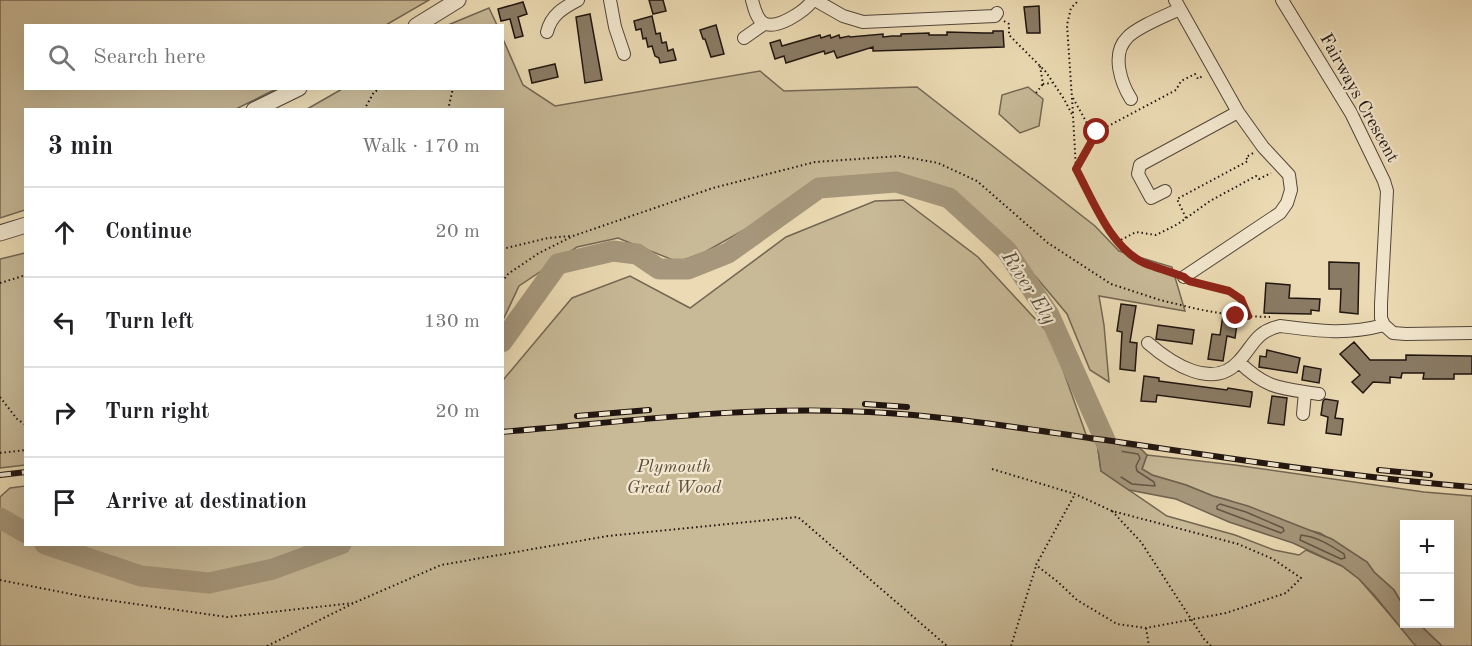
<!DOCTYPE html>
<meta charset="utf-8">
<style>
:root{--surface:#fff;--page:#f6f6f6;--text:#202124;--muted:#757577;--line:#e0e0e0}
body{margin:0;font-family:"Old Standard TT",serif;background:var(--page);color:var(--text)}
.controls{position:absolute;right:18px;bottom:18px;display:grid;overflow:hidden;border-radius:0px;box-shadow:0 6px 24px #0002}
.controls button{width:54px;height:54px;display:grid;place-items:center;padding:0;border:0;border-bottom:2px solid var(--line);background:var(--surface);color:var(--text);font:30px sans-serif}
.stop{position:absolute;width:18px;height:18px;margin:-14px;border:4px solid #8f2418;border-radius:50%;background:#fff}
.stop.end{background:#8f2418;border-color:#fff;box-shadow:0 2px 6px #0008}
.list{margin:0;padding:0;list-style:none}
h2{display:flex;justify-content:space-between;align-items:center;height:78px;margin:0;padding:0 24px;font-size:26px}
h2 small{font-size:20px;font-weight:400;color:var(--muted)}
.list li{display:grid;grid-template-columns:39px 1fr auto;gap:18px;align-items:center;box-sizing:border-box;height:90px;padding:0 24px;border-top:2px solid var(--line)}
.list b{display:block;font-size:22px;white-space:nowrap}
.list em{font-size:20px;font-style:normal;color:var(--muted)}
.icon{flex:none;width:33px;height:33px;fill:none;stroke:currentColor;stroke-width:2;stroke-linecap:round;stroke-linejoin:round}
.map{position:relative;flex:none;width:1472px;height:646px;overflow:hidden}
.search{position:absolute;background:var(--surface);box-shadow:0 6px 24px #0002;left:24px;top:24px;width:480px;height:66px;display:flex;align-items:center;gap:15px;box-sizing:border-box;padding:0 21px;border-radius:0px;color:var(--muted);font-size:22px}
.panel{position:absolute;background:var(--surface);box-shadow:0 6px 24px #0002;left:24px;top:108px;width:480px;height:438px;border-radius:0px}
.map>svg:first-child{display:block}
.green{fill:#c8b997;stroke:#746754;stroke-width:1.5}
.water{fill:#a6977c;stroke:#706351;stroke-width:1.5}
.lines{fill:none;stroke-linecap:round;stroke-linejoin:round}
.shore{stroke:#635646;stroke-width:1.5}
.river{stroke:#a6977c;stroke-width:21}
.building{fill:#8a7b65;stroke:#201510;stroke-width:1.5}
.minor-casing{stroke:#534639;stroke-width:14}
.tertiary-casing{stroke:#534639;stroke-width:17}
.path{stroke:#201510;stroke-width:2;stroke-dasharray:1.5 3;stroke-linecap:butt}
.minor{stroke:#f2e7ce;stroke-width:12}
.tertiary{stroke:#f2e7ce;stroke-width:15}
.rail-casing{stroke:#201510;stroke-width:6}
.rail{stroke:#f2e7ce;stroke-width:4;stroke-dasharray:11;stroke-linecap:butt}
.route{stroke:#8f2418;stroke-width:8}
.labels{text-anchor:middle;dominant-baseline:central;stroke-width:4.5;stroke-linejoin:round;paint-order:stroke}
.street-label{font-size:18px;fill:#201510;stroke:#f2e7ce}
.park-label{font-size:18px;font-style:italic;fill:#5b4e3f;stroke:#f2e7ce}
.water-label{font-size:20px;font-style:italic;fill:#56493b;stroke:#f2e7ce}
</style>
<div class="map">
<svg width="1472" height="646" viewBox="0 0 1472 646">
<rect width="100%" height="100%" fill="#ebdab3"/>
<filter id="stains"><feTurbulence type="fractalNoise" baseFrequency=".00333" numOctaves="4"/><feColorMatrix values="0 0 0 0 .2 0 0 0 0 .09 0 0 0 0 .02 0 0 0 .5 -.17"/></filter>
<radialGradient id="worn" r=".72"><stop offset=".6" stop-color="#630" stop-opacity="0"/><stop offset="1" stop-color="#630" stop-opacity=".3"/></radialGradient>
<path class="green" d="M0 0H429L386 25 26 26V88L276 89 236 109 26 110 25 210 0 218Z
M489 8 497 25H448Z
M503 39 523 85 555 106 760 71 784 91 917 87 1095 226 1119 251 1172 267 1185 311 1099 296 1104 325 1109 382 1090 370 1067 314 1036 277 1000 238 962 212 929 182 896 174 859 183 833 182 799 199 705 252 678 262 618 238 577 247 519 286 503 320 502 110 307 109 342 89 502 88Z
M1028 87 1043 99 1039 126 1020 133 999 114 1002 95Z
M903 200 978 257 1051 336 1088 440 1097 442 1101 471 1167 516 1235 535 1274 550 1299 555 1306 550 1342 566 1359 579 1417 646H0V497L10 488 25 486 26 544H502L503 380 572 298 630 276 690 308 786 237 875 201Z
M25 253V465L0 468V259Z
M1147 455 1235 465 1424 492 1472 496V646H1442L1419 624H1450V524H1404V607L1394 590 1374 572 1367 562 1320 533 1304 529 1228 500 1213 496 1186 485 1152 475 1142 469Z"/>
<path class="water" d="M1097 442 1140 448 1147 455 1142 469 1152 475 1186 485 1213 496 1248 506 1332 539 1367 562 1374 572 1394 590 1404 607V624H1419L1442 646H1417L1413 643 1375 596 1359 579 1342 566 1293 543 1229 522 1176 499 1129 490 1101 471Z"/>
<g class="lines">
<path class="shore" d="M1107 449 1138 454 1140 458 1136 466 1137 471 1154 482 1155 486 1132 484 1107 468 1104 452Z
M1220 504 1246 512 1283 528 1284 531 1281 533 1217 509V506Z
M1301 535C1318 537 1330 545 1344 554L1345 558 1341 559 1300 540Z"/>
<path class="river" d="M502 342 558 264 613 251 637 254 659 269H688L728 253 819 188 896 182 949 198 1007 251 1049 315 1117 467
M0 518 26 533
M45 544 141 576 209 583 273 569 341 544"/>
</g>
<path class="building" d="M649 0H663L666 11 653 14Z
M523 2 527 14 518 17 523 36 515 38 510 19 501 21 498 9Z
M1039 6 1040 33H1027L1024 7Z
M590 14 602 80 585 83 576 17Z
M652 16 656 34 660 33 662 43 666 42 668 51 673 49 676 60 660 63 659 58 655 56 652 46 648 47 646 38 643 39 641 29 636 30 634 21Z
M716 25 724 54 711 57 705 39H703L700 30Z
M993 31H1003L1004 47 873 51V47L837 58 834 51 825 54 824 51 786 63 784 56 775 59 770 43 780 40 782 46 820 35 821 38 830 35 831 38 839 35 840 38 849 36 850 37 883 34V37L892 36H901V34L929 33V35H947V32L984 33H993Z
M555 64 558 77 532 83 529 70Z
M1329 262 1359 263 1358 314 1340 312 1341 289H1329Z
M1266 283 1290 285 1289 298 1320 299 1319 311 1311 310V314L1264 313Z
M1121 304 1136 306 1130 342 1137 343 1135 371 1120 369 1122 332 1117 331Z
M1223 315 1238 317 1235 338 1227 336 1223 361 1208 359 1212 334 1220 335Z
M1158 325 1194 330 1192 344 1156 339Z
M1354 342 1370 360H1406V355L1472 356V374H1454V379H1423L1424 373H1402L1401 378 1390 377V383L1373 382 1363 393 1352 382 1360 375 1340 354Z
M1267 350 1300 358 1297 373 1259 367 1260 356 1266 357Z
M1304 366 1321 369 1319 383 1302 380Z
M1144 376 1159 378V381L1227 390 1228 388 1252 392V395L1250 407 1157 395 1156 402 1141 401Z
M1272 396 1287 398 1284 425 1268 423Z
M1325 399 1338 401 1335 418 1343 419 1341 435 1326 433 1328 417 1321 415 1323 401Z"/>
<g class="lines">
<g class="minor-casing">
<path id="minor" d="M610 0 615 27 624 54
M752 0C754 7 756 17 762 22 775 32 805 11 813 0
M815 0 843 16 863 22 995 16 997 13
M1175 0 1238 112 1263 147 1289 175 1291 190 1287 203 1280 213 1184 277
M1282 0 1351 113 1384 181 1387 191 1381 304V318L1384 325
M547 32C551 15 563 8 578 0
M744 38 764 24
M1131 99C1121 83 1111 54 1127 38 1135 28 1167 15 1180 9
M1165 191 1151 198 1138 174 1140 165 1238 112
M1384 325 1393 333 1406 334 1472 333
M1148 343C1171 363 1213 391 1239 361 1254 345 1255 332 1280 326 1318 331 1347 335 1384 325
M1239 362C1268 390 1281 388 1319 394
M1303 414 1305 392"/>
</g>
<g class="tertiary-casing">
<path id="tertiary" d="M416 26 458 0
M254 110 299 88
M0 233 26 225"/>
</g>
<path class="path" d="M1004 21 1009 24V35L1046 72 1064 99 1073 116 1076 169 1109 231 1117 242 1142 262 1175 274
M1040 66 1043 84 1052 83
M1036 93 1043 84
M1073 98 1088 125 1097 132
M364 110 374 92 381 88
M448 110 453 88
M1073 113 1067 25 1071 8 1079 0
M1076 169 1097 132 1176 90 1181 81 1195 74 1198 79 1204 75
M1186 218 1177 199 1248 161 1246 157 1255 152
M1117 242 1136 232 1156 235 1178 224 1210 201 1256 176 1259 179 1271 173
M502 249 548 238 570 236
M502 282 508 274 539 253 573 236 713 188 815 162 900 156 938 163 977 181 1048 243 1111 284 1160 300 1197 309 1236 316 1270 317
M0 283 26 275
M1197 283 1229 291 1241 299 1248 316
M0 397 17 419 26 425
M0 453 26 450
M992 469 1075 494 1112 511 1238 544 1273 559 1301 578 1286 593 1226 613 1146 628 1117 624 1077 600 1058 582 1036 565 1075 494
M1112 511 1141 542 1204 639 1211 646
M0 580 86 597 227 617 353 603
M1146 628 1149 646
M267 646 356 602 441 565 608 536 798 517 947 646
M1011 646 1036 566"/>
<use href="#minor" class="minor"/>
<use href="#tertiary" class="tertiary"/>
<g class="rail-casing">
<path id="rail" d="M865 404 907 407
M577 416 649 410
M502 432C624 422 747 405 869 412 951 416 1031 430 1112 441 1232 459 1352 477 1472 487
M1379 470 1430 475
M0 475 26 472"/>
</g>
<use href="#rail" class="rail"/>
</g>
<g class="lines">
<path class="route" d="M1097 132 1076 169C1093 200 1110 247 1144 263 1157 268 1171 272 1184 277L1189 281 1229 291 1241 299 1248 316H1236"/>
</g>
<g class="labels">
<g class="street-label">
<text transform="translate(1359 98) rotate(61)">Fairways Crescent</text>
</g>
<g class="park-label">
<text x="674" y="467">Plymouth<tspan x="674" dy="21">Great Wood</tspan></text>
</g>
<g class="water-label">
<text transform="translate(1028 288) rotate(57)">River Ely</text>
</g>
</g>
<rect width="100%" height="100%" filter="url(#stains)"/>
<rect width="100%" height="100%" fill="url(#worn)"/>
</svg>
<div class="controls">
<button>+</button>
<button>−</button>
</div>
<div class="stop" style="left:1097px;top:132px"></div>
<div class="stop end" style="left:1236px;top:316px"></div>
<div class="search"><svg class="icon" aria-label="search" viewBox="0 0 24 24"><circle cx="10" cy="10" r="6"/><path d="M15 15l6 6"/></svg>Search here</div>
<section class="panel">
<h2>3 min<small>Walk · 170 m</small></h2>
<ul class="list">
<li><svg class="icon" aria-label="ahead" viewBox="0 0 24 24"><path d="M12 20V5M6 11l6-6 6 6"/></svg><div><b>Continue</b></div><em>20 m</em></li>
<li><svg class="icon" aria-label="left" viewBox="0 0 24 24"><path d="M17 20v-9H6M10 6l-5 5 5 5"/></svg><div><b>Turn left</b></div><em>130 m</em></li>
<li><svg class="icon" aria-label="right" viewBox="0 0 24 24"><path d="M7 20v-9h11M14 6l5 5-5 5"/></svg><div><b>Turn right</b></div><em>20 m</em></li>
<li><svg class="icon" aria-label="arrive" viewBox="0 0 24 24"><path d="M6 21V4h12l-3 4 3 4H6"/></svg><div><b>Arrive at destination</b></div></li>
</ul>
</section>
</div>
